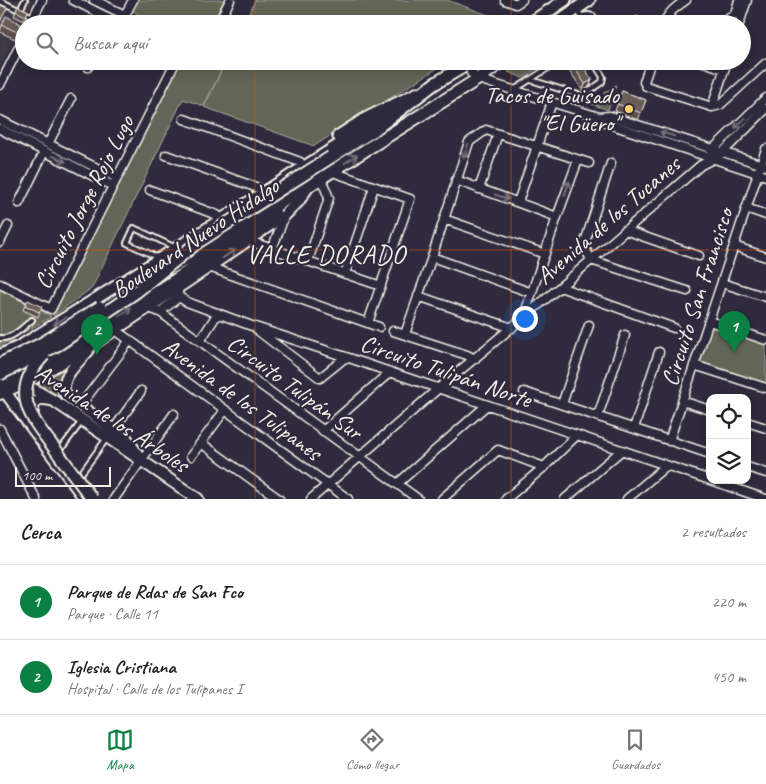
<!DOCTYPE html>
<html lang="es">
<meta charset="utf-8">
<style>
:root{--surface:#fff;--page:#f6f6f6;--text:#222;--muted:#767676;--line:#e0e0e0;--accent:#0b8043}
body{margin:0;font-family:Caveat,sans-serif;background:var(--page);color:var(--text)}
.controls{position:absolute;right:15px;bottom:15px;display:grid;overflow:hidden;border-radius:10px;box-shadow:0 2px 12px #0003}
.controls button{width:45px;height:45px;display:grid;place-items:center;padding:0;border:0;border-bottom:1px solid var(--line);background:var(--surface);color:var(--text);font:25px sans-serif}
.scale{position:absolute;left:15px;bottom:12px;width:96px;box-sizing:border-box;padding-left:5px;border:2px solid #f4f1e8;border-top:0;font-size:14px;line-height:18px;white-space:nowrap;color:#f4f1e8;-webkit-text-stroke:4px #2f2a3d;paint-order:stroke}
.you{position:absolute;left:524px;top:318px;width:18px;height:18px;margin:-12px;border:4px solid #fff;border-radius:50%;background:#1a73e8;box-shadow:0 0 0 8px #1a73e833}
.badge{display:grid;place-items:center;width:32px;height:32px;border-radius:50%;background:var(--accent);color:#fff;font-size:16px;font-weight:700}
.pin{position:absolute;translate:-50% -41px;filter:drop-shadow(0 1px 2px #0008)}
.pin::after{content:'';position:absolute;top:26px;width:18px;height:15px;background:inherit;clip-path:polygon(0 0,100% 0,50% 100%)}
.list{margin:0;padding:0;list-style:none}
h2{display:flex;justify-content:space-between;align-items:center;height:65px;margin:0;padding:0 20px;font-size:21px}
h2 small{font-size:16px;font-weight:400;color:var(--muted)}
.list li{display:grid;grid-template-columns:32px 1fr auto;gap:15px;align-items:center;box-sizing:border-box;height:75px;padding:0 20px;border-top:1px solid var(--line)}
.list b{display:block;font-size:19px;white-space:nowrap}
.list p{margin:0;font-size:16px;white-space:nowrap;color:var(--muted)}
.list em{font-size:16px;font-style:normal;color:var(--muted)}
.icon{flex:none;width:28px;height:28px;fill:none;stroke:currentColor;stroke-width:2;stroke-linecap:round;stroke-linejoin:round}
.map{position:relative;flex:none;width:766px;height:499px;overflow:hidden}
.search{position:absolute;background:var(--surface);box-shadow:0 2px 12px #0003;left:15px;right:15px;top:15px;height:55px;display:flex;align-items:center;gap:12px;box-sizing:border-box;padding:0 18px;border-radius:28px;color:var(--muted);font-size:19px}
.sheet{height:215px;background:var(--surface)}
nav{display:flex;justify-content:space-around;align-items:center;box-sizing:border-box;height:70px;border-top:1px solid var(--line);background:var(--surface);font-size:14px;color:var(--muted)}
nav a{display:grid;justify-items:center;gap:2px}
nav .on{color:var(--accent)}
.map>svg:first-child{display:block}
.built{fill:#413945}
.green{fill:#646557;stroke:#acaba0}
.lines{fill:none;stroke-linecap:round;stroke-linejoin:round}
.lane-casing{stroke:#f4f1e8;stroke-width:8}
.street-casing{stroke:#f4f1e8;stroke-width:11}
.secondary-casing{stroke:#f4f1e8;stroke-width:14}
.primary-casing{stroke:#f4f1e8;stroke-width:15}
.lane{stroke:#2f2a3d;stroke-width:4}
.street{stroke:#2f2a3d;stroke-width:8}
.secondary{stroke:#2f2a3d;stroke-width:10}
.primary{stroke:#2f2a3d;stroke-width:11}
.primary-bridge-casing{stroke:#f4f1e8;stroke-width:15;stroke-linecap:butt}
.primary-bridge{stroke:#2f2a3d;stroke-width:11}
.wall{fill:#5d4f4d;stroke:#f4f1e8}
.shaded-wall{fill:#4c403e;stroke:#f4f1e8}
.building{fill:#6c5c59;stroke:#f4f1e8}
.oneway{stroke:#747079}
.grid{fill:none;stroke:#e8590c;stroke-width:1;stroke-opacity:0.55}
.poi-dot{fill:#ffd166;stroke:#2f2a3d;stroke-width:2}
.labels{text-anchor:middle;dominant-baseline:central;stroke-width:4.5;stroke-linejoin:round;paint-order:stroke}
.poi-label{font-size:24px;fill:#f4f1e8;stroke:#2f2a3d;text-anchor:end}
.street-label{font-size:24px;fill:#f4f1e8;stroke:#2f2a3d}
.quarter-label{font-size:26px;letter-spacing:1px;fill:#f4f1e8;stroke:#2f2a3d}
</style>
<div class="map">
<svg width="766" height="499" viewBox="0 0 766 499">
<rect width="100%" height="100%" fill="#2f2a3d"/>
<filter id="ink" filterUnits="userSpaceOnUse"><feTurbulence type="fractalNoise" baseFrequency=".02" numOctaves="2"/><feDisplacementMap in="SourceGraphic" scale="10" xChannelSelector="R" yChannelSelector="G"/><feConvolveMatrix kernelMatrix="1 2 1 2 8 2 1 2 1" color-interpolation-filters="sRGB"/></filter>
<g filter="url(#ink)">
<path class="built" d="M0 0H34L0 68Z"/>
<path class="green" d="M133 0H224L212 24H157L129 9Z
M255 0H447L491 16 489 24H244Z
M569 0H582L546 24H536Z
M181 61H207L222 69 204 106 183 99 92 288 53 316Z
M226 61H449L314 146 204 107Z
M525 61H548L523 78 508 72Z
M616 85 608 110 548 88 550 87 584 100 589 96 596 105 606 98 604 93Z
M0 290 51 316V317L0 346Z
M711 326 766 343V385L699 362Z
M81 355C70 366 51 380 62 398L61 399 37 383 38 381Z"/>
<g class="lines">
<g class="lane-casing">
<path id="lane" d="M0 1 33 17
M20 10 25 0
M580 14 581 24
M580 16 588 15 593 16 597 24
M633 24 637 20
M531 80 582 96 602 82 603 77 593 61
M514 90 559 61
M159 258 127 243 134 228 174 247
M0 338C12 340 23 327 32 320
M61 449 82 421
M80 475 107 438"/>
</g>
<g class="street-casing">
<path id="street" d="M73 0 121 24
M94 0 125 15 133 0
M505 0 516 4 522 0
M30 24 42 0
M218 24 230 0
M664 24C668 12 676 7 686 0
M721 24 735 14 739 0
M739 24 747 0
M473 61 471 67V73L478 79 599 117 610 116 766 166
M651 61 644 82 646 86 712 107
M701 61 724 69
M88 67 91 61
M0 85 24 37
M712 107 720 105 766 63
M712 107 727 61
M599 117 606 123 766 176
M184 119 300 162
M0 120 117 178
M0 129 113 186
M48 144 71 99
M711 151 766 98
M166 155 258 188
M611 163 585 242 586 250 591 260 687 291
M330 171 410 199 368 323
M456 180 557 217
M479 189 498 134
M150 190 217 215
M518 202 552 102
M19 203 44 152
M746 208 766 215
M444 219 545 254
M625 230 699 256
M249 241 381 286
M0 242 8 226
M734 246 766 257
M272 249 285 215
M432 257 532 293
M308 261 329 198 321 178
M209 267 379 327
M345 274 374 187
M722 283 766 297
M0 284 51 309 176 61
M560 287 674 328
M177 289 179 297 187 302 252 326 346 357 390 372 710 480
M418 296 512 328
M149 308 160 312 418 499
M160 312 179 297
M524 316 557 217 578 160
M709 321 766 340
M114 329 348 499
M257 330 320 378 346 357
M393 331 467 355 475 359
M405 334 432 257 469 142 486 130 589 163
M200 341 218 313
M694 365 766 388
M524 392 710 454
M682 401 710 410
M562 404 589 325
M80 406 130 340
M598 416 625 335
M747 422 766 428
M634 428 659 352
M0 429 36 499
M113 430 141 391
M323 431 390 372
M669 441 766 149
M201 443 279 499
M191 456 225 410
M747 467 766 473
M710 480 766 499
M397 484 487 405
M114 499 174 414
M311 499 439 388 560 287 701 165 713 159 723 152 766 109
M442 499 498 450 544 467
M506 499 544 467 577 435
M565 499 622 450
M627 499 666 466"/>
</g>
<g class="secondary-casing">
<path id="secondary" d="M338 136 366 118 417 93
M88 351C78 363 62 375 64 392L69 398 127 439 138 455
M0 355 20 346 129 278 395 109
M20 381 54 401 198 499
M0 386 24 375 72 348 254 227 275 211
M1 388 5 392 85 499
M0 394 33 379 91 346 209 267 285 215 298 202 309 186
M33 412C33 398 40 398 51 400"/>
</g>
<g class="primary-casing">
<path id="primary" d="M529 24 565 0
M555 24 589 0
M331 157 374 130 434 84 473 61
M170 268 216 244 252 220 310 185 451 96 478 79 503 61"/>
</g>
<use href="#lane" class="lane"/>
<use href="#street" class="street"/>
<use href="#secondary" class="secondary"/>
<use href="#primary" class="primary"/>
<g class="primary-bridge-casing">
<path id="primary-bridge" d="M44 355C9 392 30 417 55 449 67 466 80 482 92 499
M0 364 41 344 100 307
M0 374 59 344 136 292 198 242 331 157"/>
</g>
<use href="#primary-bridge" class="primary-bridge"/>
</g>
<path class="wall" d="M18 6 28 11 24 21 14 16Z
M21 24 15 39 0 32 2 25Z
M563 61H580L592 80 589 87 583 91Z
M622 91 646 100 638 120 615 111Z
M25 305 40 312 38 317 23 310Z"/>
<path class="shaded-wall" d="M592 80 589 87 583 91 585 84Z"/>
<path class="building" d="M0 5 7 8 0 22Z
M18 6 28 11 26 16 16 11Z
M6 16 21 24 17 32 2 25Z
M570 61H580L592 80 585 84Z
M622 91 646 100 641 113 617 104Z
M28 300 42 307 39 312 25 305Z"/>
<defs><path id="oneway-shaft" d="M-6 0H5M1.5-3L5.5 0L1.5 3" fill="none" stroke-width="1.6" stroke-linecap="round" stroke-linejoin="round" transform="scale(1.25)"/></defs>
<g class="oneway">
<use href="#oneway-shaft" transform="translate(740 123) rotate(136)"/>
<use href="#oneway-shaft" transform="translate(667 134) rotate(-162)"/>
<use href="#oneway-shaft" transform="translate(466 151) rotate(108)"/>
<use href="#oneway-shaft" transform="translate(59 159) rotate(26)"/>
<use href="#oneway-shaft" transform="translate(351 159) rotate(-32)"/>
<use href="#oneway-shaft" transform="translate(567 188) rotate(-70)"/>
<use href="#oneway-shaft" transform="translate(502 197) rotate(19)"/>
<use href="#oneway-shaft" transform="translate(229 254) rotate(-34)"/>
<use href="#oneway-shaft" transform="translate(125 312) rotate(-34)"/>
<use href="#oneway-shaft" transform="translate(60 321) rotate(148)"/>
</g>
</g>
<path class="grid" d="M255 0V24M511 0V24M255 61V499M511 61V499M0 250H766"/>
<circle class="poi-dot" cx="629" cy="109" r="5"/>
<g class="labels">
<g class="poi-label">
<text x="619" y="95">Tacos de Guisado<tspan x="619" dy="28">"El Güero"</tspan></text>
</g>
<g class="street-label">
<text transform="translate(84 202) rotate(-63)">Circuito Jorge Rojo Lugo</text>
<text transform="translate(608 220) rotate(-41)">Avenida de los Tucanes</text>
<text transform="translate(195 238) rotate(-34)">Boulevard Nuevo Hidalgo</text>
<text transform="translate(697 297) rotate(-72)">Circuito San Francisco</text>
<text transform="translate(446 371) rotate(19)">Circuito Tulipán Norte</text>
<text transform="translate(295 387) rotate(36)">Circuito Tulipán Sur</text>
<text transform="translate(242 399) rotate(36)">Avenida de los Tulipanes</text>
<text transform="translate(112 418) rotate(33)">Avenida de los Árboles</text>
</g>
<g class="quarter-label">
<text x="326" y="254">VALLE DORADO</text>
</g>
</g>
</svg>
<div class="controls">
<button><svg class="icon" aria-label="locate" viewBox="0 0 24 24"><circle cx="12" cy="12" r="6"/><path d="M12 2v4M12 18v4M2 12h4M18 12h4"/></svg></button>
<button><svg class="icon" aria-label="layers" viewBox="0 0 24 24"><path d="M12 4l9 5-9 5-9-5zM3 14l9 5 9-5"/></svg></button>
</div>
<div class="scale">100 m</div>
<div class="you"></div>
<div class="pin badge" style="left:734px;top:352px">1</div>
<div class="pin badge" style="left:97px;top:355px">2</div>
<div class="search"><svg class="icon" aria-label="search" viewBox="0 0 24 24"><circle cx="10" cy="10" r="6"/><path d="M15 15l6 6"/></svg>Buscar aquí</div>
</div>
<section class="sheet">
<h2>Cerca<small>2 resultados</small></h2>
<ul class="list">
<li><span class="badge">1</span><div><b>Parque de Rdas de San Fco</b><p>Parque · Calle 11</p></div><em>220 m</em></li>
<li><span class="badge">2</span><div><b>Iglesia Cristiana</b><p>Hospital · Calle de los Tulipanes I</p></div><em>450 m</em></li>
</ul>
</section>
<nav>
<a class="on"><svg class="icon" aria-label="map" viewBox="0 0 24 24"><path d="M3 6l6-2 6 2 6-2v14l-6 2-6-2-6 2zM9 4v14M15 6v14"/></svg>Mapa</a>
<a><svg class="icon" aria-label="directions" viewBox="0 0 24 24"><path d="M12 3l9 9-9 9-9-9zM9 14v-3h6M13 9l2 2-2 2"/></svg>Cómo llegar</a>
<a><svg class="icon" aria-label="saved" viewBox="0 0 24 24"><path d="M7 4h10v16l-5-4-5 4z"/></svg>Guardados</a>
</nav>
